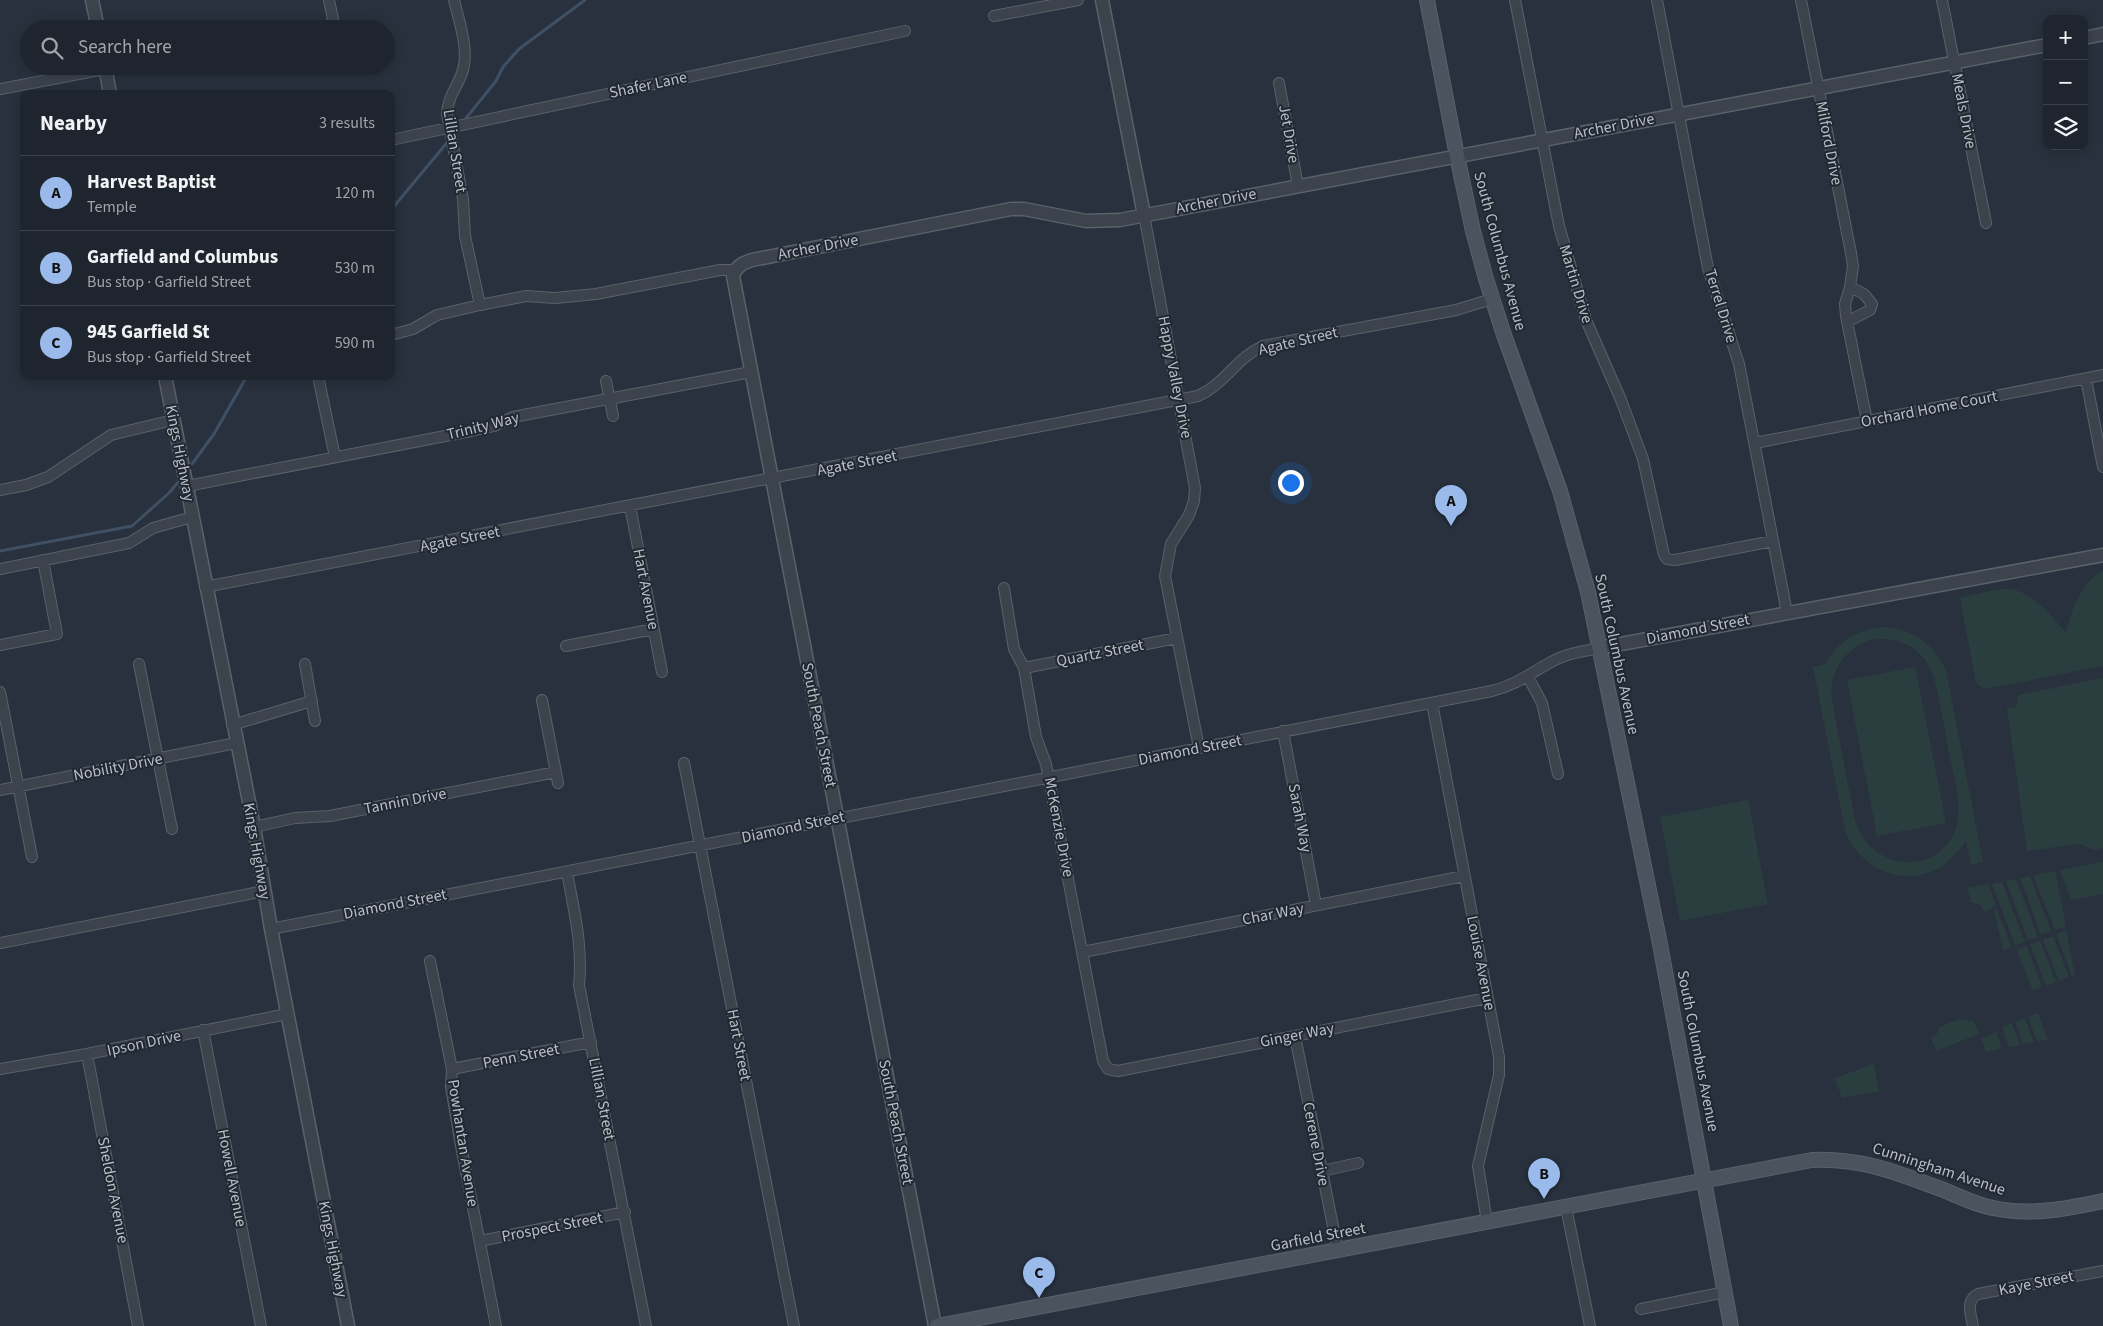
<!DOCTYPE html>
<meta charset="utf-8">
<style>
:root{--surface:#1e252e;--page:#2b313a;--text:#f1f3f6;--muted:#a1a5aa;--line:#3c424a;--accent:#9abaeb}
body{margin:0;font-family:"Source Sans 3",sans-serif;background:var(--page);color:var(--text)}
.controls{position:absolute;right:15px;top:15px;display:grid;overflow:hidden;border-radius:10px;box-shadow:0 2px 12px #0003}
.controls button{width:45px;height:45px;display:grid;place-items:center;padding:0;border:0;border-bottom:1px solid var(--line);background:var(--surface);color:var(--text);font:25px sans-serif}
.you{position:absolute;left:1290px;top:482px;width:18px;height:18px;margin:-12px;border:4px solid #fff;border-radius:50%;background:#1a73e8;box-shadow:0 0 0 8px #1a73e833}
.badge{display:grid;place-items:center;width:32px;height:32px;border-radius:50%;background:var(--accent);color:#111;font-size:16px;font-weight:700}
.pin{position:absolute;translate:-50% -41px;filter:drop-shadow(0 1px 2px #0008)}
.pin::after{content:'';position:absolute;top:26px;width:18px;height:15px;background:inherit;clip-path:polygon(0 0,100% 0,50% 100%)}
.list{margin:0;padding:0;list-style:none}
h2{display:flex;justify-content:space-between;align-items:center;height:65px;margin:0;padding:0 20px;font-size:21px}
h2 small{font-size:16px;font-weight:400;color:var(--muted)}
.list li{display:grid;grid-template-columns:32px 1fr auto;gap:15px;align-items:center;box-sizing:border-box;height:75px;padding:0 20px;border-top:1px solid var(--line)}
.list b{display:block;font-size:19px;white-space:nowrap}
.list p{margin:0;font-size:16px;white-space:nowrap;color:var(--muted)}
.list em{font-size:16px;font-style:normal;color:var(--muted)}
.icon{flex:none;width:28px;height:28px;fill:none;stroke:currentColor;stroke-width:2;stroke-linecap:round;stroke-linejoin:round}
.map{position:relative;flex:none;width:2103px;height:1326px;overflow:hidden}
.search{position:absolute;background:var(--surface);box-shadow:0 2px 12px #0003;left:20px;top:20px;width:375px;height:55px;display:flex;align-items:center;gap:12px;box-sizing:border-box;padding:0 18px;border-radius:28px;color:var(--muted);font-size:19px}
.panel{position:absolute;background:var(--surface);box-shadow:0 2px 12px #0003;left:20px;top:90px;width:375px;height:290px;border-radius:10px}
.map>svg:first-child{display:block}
.green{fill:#2b3e3f;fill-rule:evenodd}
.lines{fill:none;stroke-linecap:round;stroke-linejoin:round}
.stream{stroke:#405064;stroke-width:3}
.minor-casing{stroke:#5a616b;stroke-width:12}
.tertiary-casing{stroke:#5a616b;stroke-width:15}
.secondary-casing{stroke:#5a616b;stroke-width:16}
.minor{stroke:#3c434d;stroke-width:10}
.tertiary{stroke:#3c434d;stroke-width:12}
.secondary{stroke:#4b535f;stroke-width:14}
.labels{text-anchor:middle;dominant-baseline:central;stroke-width:4;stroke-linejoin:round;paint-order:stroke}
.street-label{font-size:16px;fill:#b8bec8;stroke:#212832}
</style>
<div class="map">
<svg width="2103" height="1326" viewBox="0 0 2103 1326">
<rect width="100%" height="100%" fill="#28313d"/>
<path class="green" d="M2103 571V666L1985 689 1976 683 1960 598C1975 595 1992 589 2007 589 2030 589 2053 617 2066 633 2071 611 2081 582 2103 571Z
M1882 627C1912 628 1933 643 1946 670L1983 862 1971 865 1966 841C1958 851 1950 861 1939 868 1903 888 1862 869 1846 834L1813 667 1825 664C1838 642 1856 630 1882 627ZM1874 639C1903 636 1928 652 1935 681 1941 709 1946 736 1951 763 1955 782 1962 804 1957 824 1943 878 1870 873 1855 820L1832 701C1829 671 1844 648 1874 639Z
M1915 667 1946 823 1877 836 1847 680Z
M2103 678V848L2093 850 2080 844 2027 851 2007 708 2016 707 2018 695Z
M1748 800 1768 904 1680 921 1660 817Z
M2103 862V894L2071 900 2060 870Z
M2055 871 2066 926 2055 930 2033 875Z
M2030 876 2051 931 2041 935 2020 878Z
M2016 879 2038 937 2028 940 2006 881Z
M2002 882 2025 942 2015 945 1992 884Z
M1988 884 1996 905 1991 909 1984 911 1980 905 1971 902 1967 888Z
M1996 908 2012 947 2003 950 1994 910Z
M2066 930 2075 975 2072 976 2056 934Z
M2053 936 2069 977 2059 981 2043 940Z
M2040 941 2056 982 2046 986 2030 944Z
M2027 946 2042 987 2033 991 2017 950Z
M2038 1013 2048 1040 2037 1041 2028 1017Z
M2025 1018 2034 1042 2023 1044 2015 1022Z
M1960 1019 1974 1021 1979 1034 1936 1051 1931 1038 1937 1034 1939 1027Z
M2012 1023 2020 1045 2009 1047 2002 1027Z
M1996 1032 2002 1048 1986 1052 1981 1039Z
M1874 1064 1879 1091 1842 1098 1835 1078Z"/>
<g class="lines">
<path class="stream" d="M463 122 496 81 503 67 519 49 585 0
M391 210 450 139
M192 464 214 434 247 376
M0 551 132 526 169 493 180 480"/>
<g class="minor-casing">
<path id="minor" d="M329 0 335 29
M454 0C459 21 469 49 463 70 458 87 448 95 447 114L463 199 465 236 480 305
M1515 0 1559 226 1586 320 1621 400 1643 459 1664 555 1667 559 1675 560 1773 541
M1657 0 1708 268 1739 364 1787 613
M1801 0 1851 253 1853 266 1850 287 1864 294 1872 304 1870 310 1847 322
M1942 0 1986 223
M994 16 1078 0
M1279 83 1298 186
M0 89 105 69
M391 140 905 31
M1144 215 1195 488 1194 501 1189 515 1171 544 1165 576 1199 748
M1850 287 1845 304 1846 316 1867 421
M391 335 413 329 437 315 480 305 526 296 555 298 596 294 720 270H735
M318 376 335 457
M2086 379 2103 467
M606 381 613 416
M1755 443 2103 375
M187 486 471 431 494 426 513 417 751 372
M0 490 26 485 48 477 111 435 173 420
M630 506 662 672
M0 569 129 543 153 528 192 517
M205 587 1198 396C1225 384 1236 358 1263 346L1456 310 1492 299
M1004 588 1014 649 1024 668 1036 737 1046 764 1103 1061 1108 1069 1118 1071 1487 998
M0 645 57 634 43 560
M566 646 654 629
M139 664 172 829
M305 664 315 721
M1024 668 1177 638
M1528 677 1542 703 1558 774
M0 692 32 857
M542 700 558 783
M1432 703 1499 1057V1075L1478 1166 1487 1222
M232 725 312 701
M1283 731 1316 905
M684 763 794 1326
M0 790 236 743
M254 827 295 818 330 816 556 772
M567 872C574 912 583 945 579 985L646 1326
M271 929 1492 691C1518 684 1529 674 1551 662 1565 654 1583 651 1599 648
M0 943 264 891
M1083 952 1464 876
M430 961 452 1069 451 1087 461 1146 496 1326
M203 1030 261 1326
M1295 1036 1338 1251
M87 1054 138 1326
M0 1069 87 1054 287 1014
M452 1069 591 1042
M1322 1171 1358 1163
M1566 1207 1590 1326
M480 1241 625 1212
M1641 1309 1725 1292
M1973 1326C1971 1314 1965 1301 1978 1294L2103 1271"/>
</g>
<g class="tertiary-casing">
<path id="tertiary" d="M92 0 98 29
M1102 0 1144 215
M2084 38 2103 34
M105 66 110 94
M165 376 254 827 271 929 348 1326
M1599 648 2103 555
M935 1326 733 276C736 266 743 263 752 260L1011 209H1024L1086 221 1120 220 2047 45"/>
</g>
<g class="secondary-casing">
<path id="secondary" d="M1427 0 1457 156 1473 231 1486 279 1504 335 1560 491 1588 592 1659 939 1731 1326
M937 1326 1812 1160C1863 1158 1899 1173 1946 1191 1961 1197 1976 1205 1993 1208 2030 1216 2066 1209 2103 1201"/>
</g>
<use href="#minor" class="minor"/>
<use href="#tertiary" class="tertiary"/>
<use href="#secondary" class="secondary"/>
</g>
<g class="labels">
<g class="street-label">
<text transform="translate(648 85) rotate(-12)">Shafer Lane</text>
<text transform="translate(1964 111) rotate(79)">Meals Drive</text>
<text transform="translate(1614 126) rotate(-11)">Archer Drive</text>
<text transform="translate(1289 134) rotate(80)">Jet Drive</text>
<text transform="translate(1829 143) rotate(79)">Milford Drive</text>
<text transform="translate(455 151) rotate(81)">Lillian Street</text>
<text transform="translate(1216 201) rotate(-11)">Archer Drive</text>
<text transform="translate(818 247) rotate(-11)">Archer Drive</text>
<text transform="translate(1500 251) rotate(75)">South Columbus Avenue</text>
<text transform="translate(1576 284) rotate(73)">Martin Drive</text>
<text transform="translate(1721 306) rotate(73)">Terrel Drive</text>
<text transform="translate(1298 341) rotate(-13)">Agate Street</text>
<text transform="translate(1175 377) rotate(79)">Happy Valley Drive</text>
<text transform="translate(1929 409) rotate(-11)">Orchard Home Court</text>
<text transform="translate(483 426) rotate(-14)">Trinity Way</text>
<text transform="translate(180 453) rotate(79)">Kings Highway</text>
<text transform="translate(857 463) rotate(-11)">Agate Street</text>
<text transform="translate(460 539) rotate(-11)">Agate Street</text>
<text transform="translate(646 589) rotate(79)">Hart Avenue</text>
<text transform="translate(1698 629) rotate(-11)">Diamond Street</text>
<text transform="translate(1100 653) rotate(-11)">Quartz Street</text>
<text transform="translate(1617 654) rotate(78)">South Columbus Avenue</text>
<text transform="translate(819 725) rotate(79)">South Peach Street</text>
<text transform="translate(1190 750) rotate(-11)">Diamond Street</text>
<text transform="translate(118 767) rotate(-11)">Nobility Drive</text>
<text transform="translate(405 801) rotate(-11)">Tannin Drive</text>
<text transform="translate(1300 818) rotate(79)">Sarah Way</text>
<text transform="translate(793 827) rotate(-12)">Diamond Street</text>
<text transform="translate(1059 827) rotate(79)">McKenzie Drive</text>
<text transform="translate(257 851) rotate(80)">Kings Highway</text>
<text transform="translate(395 904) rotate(-11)">Diamond Street</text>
<text transform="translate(1273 914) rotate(-11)">Char Way</text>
<text transform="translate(1481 963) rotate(79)">Louise Avenue</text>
<text transform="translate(1297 1035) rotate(-11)">Ginger Way</text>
<text transform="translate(144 1043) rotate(-12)">Ipson Drive</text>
<text transform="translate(739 1045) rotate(79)">Hart Street</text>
<text transform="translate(1698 1051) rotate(79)">South Columbus Avenue</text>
<text transform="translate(521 1056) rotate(-11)">Penn Street</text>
<text transform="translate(602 1099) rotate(79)">Lillian Street</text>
<text transform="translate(896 1122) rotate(79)">South Peach Street</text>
<text transform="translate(463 1143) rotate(81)">Powhantan Avenue</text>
<text transform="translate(1316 1144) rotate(79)">Cerene Drive</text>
<text transform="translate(1939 1169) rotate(18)">Cunningham Avenue</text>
<text transform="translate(232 1178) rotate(79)">Howell Avenue</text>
<text transform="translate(113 1190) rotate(79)">Sheldon Avenue</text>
<text transform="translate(552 1227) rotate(-11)">Prospect Street</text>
<text transform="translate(1318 1237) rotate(-11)">Garfield Street</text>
<text transform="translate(333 1249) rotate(79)">Kings Highway</text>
<text transform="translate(2036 1283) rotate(-11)">Kaye Street</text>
</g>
</g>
</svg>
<div class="controls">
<button>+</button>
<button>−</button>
<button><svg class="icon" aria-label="layers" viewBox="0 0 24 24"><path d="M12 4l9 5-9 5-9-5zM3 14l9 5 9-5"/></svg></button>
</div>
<div class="you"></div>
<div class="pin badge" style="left:1451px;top:526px">A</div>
<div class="pin badge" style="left:1544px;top:1199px">B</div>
<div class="pin badge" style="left:1039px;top:1298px">C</div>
<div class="search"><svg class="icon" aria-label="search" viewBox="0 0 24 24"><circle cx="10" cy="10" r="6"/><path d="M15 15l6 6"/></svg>Search here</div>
<section class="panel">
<h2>Nearby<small>3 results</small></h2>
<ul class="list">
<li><span class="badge">A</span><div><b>Harvest Baptist</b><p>Temple</p></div><em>120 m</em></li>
<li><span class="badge">B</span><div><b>Garfield and Columbus</b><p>Bus stop · Garfield Street</p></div><em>530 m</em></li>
<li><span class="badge">C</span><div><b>945 Garfield St</b><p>Bus stop · Garfield Street</p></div><em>590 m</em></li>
</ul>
</section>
</div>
